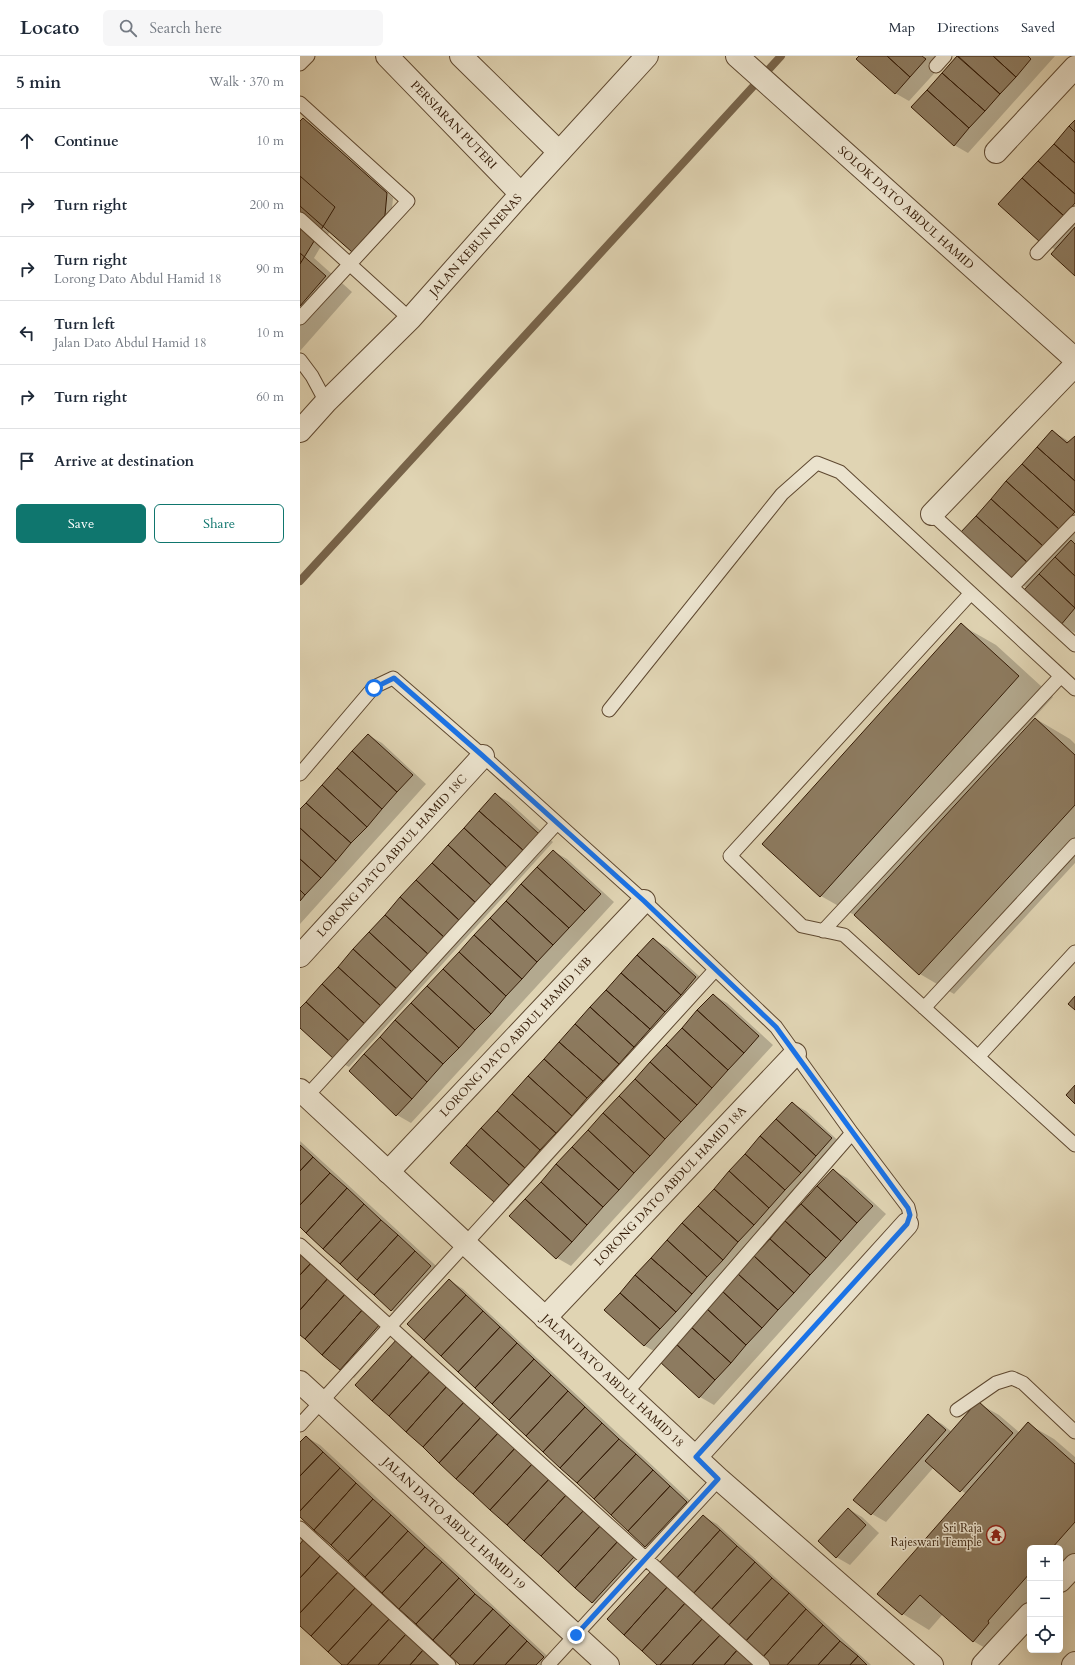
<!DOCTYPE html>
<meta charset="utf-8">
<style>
:root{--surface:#fff;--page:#f6f6f7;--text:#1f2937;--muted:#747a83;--line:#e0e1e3;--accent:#0f766e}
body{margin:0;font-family:Cardo,serif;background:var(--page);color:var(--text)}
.controls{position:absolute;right:12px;bottom:12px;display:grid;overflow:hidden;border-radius:6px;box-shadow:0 4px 16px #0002}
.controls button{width:36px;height:36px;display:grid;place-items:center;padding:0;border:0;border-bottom:1px solid var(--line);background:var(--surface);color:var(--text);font:20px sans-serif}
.stop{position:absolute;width:12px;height:12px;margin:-9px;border:3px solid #1a73e8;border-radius:50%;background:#fff}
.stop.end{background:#1a73e8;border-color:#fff;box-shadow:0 1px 4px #0008}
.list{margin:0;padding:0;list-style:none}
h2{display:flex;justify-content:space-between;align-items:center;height:52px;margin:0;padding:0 16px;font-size:17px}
h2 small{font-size:13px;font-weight:400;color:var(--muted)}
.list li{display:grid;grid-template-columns:26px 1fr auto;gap:12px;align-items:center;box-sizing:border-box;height:64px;padding:0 16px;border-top:1px solid var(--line)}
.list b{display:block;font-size:15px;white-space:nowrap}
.list p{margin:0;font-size:13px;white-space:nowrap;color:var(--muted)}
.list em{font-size:13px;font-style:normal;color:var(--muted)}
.actions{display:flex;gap:8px;padding:12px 16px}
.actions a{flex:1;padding:9px 0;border:1px solid var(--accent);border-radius:6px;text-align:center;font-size:14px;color:var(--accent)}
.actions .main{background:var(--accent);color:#fff}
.icon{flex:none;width:22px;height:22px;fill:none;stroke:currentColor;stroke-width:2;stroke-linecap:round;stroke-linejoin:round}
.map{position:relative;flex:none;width:775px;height:1609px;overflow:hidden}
header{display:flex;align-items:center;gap:24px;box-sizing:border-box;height:56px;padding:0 20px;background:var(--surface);border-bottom:1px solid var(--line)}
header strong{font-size:19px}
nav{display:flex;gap:22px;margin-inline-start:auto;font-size:14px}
.search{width:280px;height:36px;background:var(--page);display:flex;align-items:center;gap:10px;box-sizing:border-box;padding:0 14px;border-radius:6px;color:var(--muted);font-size:15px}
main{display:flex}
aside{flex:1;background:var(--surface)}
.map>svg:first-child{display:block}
.shadow{fill:#0003}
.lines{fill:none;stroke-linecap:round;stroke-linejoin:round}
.stream{stroke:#78644a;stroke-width:8}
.building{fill:#8d7b60;stroke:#341b06}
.service-casing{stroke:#5f4931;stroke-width:15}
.minor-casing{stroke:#5f4931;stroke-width:24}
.tertiary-casing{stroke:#5f4931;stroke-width:24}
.service{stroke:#ebe3ce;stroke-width:13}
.minor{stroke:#ebe3ce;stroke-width:22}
.tertiary{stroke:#ebe3ce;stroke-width:22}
.route{stroke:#1a73e8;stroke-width:5}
.labels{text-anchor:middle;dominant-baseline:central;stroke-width:3;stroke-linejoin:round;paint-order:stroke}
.street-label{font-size:12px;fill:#341b06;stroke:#ebe3ce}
.poi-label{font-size:12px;fill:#341b06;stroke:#ebe3ce;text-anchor:end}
</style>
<header>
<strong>Locato</strong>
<div class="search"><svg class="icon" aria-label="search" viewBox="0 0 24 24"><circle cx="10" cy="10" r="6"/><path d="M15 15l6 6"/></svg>Search here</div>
<nav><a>Map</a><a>Directions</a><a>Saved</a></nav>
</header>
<main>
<aside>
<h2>5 min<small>Walk · 370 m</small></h2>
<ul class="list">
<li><svg class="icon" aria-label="ahead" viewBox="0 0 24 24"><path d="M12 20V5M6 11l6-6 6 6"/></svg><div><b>Continue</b></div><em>10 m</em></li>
<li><svg class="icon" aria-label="right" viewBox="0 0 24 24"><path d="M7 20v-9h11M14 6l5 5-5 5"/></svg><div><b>Turn right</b></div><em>200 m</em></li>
<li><svg class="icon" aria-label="right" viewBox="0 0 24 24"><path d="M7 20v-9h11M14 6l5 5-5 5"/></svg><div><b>Turn right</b><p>Lorong Dato Abdul Hamid 18</p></div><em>90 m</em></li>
<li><svg class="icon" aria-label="left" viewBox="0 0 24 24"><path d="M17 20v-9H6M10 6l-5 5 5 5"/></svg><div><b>Turn left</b><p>Jalan Dato Abdul Hamid 18</p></div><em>10 m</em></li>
<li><svg class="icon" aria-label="right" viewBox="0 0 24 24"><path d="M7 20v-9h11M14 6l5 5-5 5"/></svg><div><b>Turn right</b></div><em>60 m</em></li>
<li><svg class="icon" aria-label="arrive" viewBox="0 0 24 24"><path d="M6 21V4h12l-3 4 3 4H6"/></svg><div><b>Arrive at destination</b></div></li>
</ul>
<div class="actions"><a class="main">Save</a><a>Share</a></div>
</aside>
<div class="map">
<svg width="775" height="1609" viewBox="0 0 775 1609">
<rect width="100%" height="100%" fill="#e0d4b3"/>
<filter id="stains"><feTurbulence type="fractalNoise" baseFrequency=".005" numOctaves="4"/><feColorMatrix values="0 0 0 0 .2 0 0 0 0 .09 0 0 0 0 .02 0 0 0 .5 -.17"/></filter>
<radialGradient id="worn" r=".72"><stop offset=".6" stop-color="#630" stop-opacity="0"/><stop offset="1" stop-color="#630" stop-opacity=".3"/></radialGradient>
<path class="shadow" d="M560 0H650L609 45 595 37Z
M658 0H755L668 97 654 89 612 51Z
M3 63 10 67 93 142 91 163 59 199 52 195 30 175 14 202 52 236 0 295V67Z
M775 65V219L756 194 740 185Z
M752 375 770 386 775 381V577L761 569 727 532 713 524Z
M661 569 696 589 753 641 710 688 712 689 736 663 770 683 775 688V807L654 938 620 918 556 860 521 840Z
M68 679 82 687 126 728 0 868V755Z
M195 738 209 746 253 786 49 1011 35 1003 0 970V954Z
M253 795 267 803 314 846 111 1067 97 1059Z
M353 883 367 891 410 930 208 1153 194 1145Z
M413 939 427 947 473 989 271 1210 257 1202Z
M492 1047 506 1055 545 1091 359 1298 345 1290 306 1254Z
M0 1085 145 1218 105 1262 91 1254 0 1170Z
M533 1114 547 1122 586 1158 414 1349 400 1341Z
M0 1192 94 1276 54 1322 40 1314 0 1278Z
M149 1224 163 1233 400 1454 360 1498 346 1490Z
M98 1283 348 1509 306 1555 293 1547 56 1329Z
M678 1347 699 1359 720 1377 728 1368 754 1383 775 1401V1511L760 1528V1492H730V1562L699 1600 673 1585 643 1558 629 1574 603 1558 579 1537 666 1438 634 1411 586 1466 572 1458 555 1444 628 1360 642 1368 652 1376Z
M6 1381 20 1389 257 1609H161L0 1460V1387Z
M548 1453 562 1461 579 1477 550 1509 536 1501Z
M403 1460 417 1468 571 1609H472Z
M0 1475 144 1609H44L0 1568Z"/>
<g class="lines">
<path class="stream" d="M0 525 481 0"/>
</g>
<path class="building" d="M559 0H587L610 21 595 38 556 3Z
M587 0H622L626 3 610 21Z
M657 0 700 38 685 55 642 17Z
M658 0H693L716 21 700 38Z
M693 0H728L731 3 716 21Z
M642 17 685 55 669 72 627 34Z
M627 34 669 72 654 90 611 51Z
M3 62 87 137 85 159 52 196 0 150V65Z
M775 64V76L769 70Z
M769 70 775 76V107L754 88Z
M754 88 775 107V138L738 105Z
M738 105 775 138V147L764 160 722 122Z
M0 120 35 151 0 208Z
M722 122 764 160 740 186 698 148Z
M775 171V220L751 198Z
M0 197 26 220 0 250Z
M752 374 767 387 775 380V425L737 391Z
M737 391 775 425V456L722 408Z
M722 408 775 456 759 473 706 425Z
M706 425 759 473 743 490 691 443Z
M691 443 743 490 728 507 676 460Z
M676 460 728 507 713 525 660 477Z
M771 484 775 488V520L755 501Z
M755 501 775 520V552L739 518Z
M739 518 775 552 760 570 723 535Z
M661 567 719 620 520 841 462 788Z
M735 662 775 699V749L619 919 554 859Z
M68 678 113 719 97 736 52 695Z
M52 695 97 736 82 753 37 712Z
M37 712 82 753 67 771 22 729Z
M22 729 67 771 51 787 6 747Z
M195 737 239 778 224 795 179 755Z
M6 747 51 787 36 805 0 772V753Z
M179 755 224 795 208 813 164 772Z
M0 772 36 805 21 822 0 803Z
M164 772 208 813 192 830 148 789Z
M148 789 192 830 176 847 132 807Z
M253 794 301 838 285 855 237 811Z
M0 803 21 822 5 839 0 834Z
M132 807 176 847 160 865 116 824Z
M237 811 285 855 269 872 221 828Z
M116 824 160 865 145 882 100 841Z
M221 828 269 872 253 889 206 845Z
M0 834 5 839 0 845Z
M100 841 145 882 129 899 85 859Z
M206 845 253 889 237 906 190 862Z
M85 859 129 899 113 917 69 876Z
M190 862 237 906 222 923 174 879Z
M69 876 113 917 98 934 53 893Z
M174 879 222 923 206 940 159 896Z
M353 882 396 921 381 939 337 899Z
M53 893 98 934 82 951 38 911Z
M159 896 206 940 191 958 143 913Z
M337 899 381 939 365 956 321 917Z
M38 911 82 951 66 969 22 928Z
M143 913 191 958 175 974 127 930Z
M321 917 365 956 350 973 306 934Z
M22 928 66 969 50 986 6 946Z
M127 930 175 974 159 992 111 947Z
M306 934 350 973 334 991 290 951Z
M413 938 459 980 444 997 397 954Z
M775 940V954L768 948Z
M6 946 50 986 34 1003 0 972V952Z
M111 947 159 992 143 1008 95 964Z
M290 951 334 991 319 1008 275 968Z
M397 954 444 997 428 1014 382 972Z
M95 964 143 1008 127 1026 80 981Z
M275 968 319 1008 303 1025 259 986Z
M382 972 428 1014 412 1032 366 989Z
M80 981 127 1026 112 1043 64 998Z
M259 986 303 1025 287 1042 244 1003Z
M366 989 412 1032 397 1049 350 1006Z
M64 998 112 1043 96 1060 49 1015Z
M244 1003 287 1042 272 1060 228 1020Z
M350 1006 397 1049 381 1066 335 1023Z
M228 1020 272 1060 256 1077 212 1038Z
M335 1023 381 1066 365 1083 319 1040Z
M775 1029V1048L766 1039Z
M212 1038 256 1077 240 1094 197 1055Z
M319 1040 365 1083 350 1100 303 1057Z
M492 1046 532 1082 516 1100 476 1063Z
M197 1055 240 1094 225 1112 181 1072Z
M303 1057 350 1100 334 1117 288 1074Z
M476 1063 516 1100 501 1117 460 1080Z
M181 1072 225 1112 209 1129 166 1089Z
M288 1074 334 1117 319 1134 272 1091Z
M460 1080 501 1117 485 1134 445 1098Z
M0 1089 13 1101 0 1115Z
M166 1089 209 1129 194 1146 150 1107Z
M272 1091 319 1134 303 1151 256 1108Z
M445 1098 485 1134 469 1152 429 1115Z
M13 1101 30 1117 0 1149V1115Z
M256 1108 303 1151 287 1169 241 1126Z
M533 1113 573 1150 557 1167 517 1130Z
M429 1115 469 1152 454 1169 414 1133Z
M30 1117 47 1132 6 1177 0 1171V1149Z
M241 1126 287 1169 272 1186 225 1143Z
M517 1130 557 1167 541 1185 501 1148Z
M47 1132 64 1148 23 1193 6 1177Z
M414 1133 454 1169 438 1186 398 1150Z
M225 1143 272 1186 256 1203 209 1160Z
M64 1148 81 1164 40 1208 23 1193Z
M501 1148 541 1185 526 1202 485 1165Z
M398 1150 438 1186 423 1204 382 1167Z
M81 1164 98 1179 57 1224 40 1208Z
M485 1165 526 1202 510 1219 470 1183Z
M382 1167 423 1204 407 1221 367 1184Z
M98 1179 115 1195 74 1239 57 1224Z
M470 1183 510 1219 494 1237 454 1200Z
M367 1184 407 1221 392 1238 351 1202Z
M0 1195 12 1206 0 1219Z
M115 1195 131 1210 91 1255 74 1239Z
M454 1200 494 1237 478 1254 438 1218Z
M351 1202 392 1238 376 1256 335 1219Z
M12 1206 29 1221 0 1254V1219Z
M438 1218 478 1254 462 1272 422 1235Z
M335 1219 376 1256 360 1273 320 1237Z
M29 1221 46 1237 5 1283 0 1279V1254Z
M149 1223 166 1239 124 1284 107 1268Z
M422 1235 462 1272 446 1289 406 1252Z
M46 1237 64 1252 22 1299 5 1283Z
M320 1237 360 1273 344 1290 304 1254Z
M166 1239 183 1255 141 1300 124 1284Z
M64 1252 81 1267 40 1314 22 1299Z
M406 1252 446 1289 431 1307 390 1270Z
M183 1255 200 1271 158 1316 141 1300Z
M390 1270 431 1307 415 1324 375 1287Z
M200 1271 217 1287 175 1332 158 1316Z
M98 1282 114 1298 72 1345 55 1329Z
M217 1287 234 1303 192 1348 175 1332Z
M375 1287 415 1324 399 1342 359 1305Z
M114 1298 132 1313 89 1360 72 1345Z
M234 1303 251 1319 209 1364 192 1348Z
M132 1313 148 1329 106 1376 89 1360Z
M251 1319 268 1335 226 1380 209 1364Z
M148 1329 165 1345 123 1391 106 1376Z
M268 1335 285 1351 243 1396 226 1380Z
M165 1345 182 1360 139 1407 123 1391Z
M678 1345 713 1377 660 1436 625 1405Z
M285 1351 302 1367 260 1412 243 1396Z
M628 1358 646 1374 571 1459 553 1444Z
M182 1360 199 1376 156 1423 139 1407Z
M728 1366 775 1408V1466L752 1492H730V1517L688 1565 689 1567 673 1586 620 1539 602 1559 577 1538Z
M302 1367 319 1383 277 1427 260 1412Z
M199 1376 216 1391 173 1438 156 1423Z
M6 1380 23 1396 0 1420V1386Z
M319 1383 336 1398 294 1443 277 1427Z
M216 1391 233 1407 190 1454 173 1438Z
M23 1396 40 1412 0 1455V1420Z
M336 1398 353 1414 311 1459 294 1443Z
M233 1407 250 1422 207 1469 190 1454Z
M40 1412 56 1427 14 1474 0 1461V1455Z
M353 1414 370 1430 328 1475 311 1459Z
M250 1422 267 1438 224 1485 207 1469Z
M56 1427 73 1443 31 1489 14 1474Z
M370 1430 387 1446 345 1491 328 1475Z
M267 1438 284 1454 241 1500 224 1485Z
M73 1443 91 1459 48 1505 31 1489Z
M548 1452 566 1469 536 1502 518 1485Z
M284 1454 301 1469 258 1516 241 1500Z
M91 1459 108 1475 65 1521 48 1505Z
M403 1459 420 1474 376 1523 359 1507Z
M301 1469 318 1485 275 1532 258 1516Z
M420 1474 437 1490 393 1538 376 1523Z
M108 1475 125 1491 82 1537 65 1521Z
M4 1483 21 1499 0 1522V1488Z
M318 1485 334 1501 292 1547 275 1532Z
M437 1490 455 1506 411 1554 393 1538Z
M125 1491 142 1506 99 1553 82 1537Z
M21 1499 39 1515 0 1557V1522Z
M142 1506 159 1522 116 1568 99 1553Z
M455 1506 472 1522 428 1570 411 1554Z
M39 1515 56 1531 11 1580 0 1570V1557Z
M351 1515 368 1530 324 1579 307 1563Z
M159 1522 175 1538 133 1584 116 1568Z
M472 1522 489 1537 445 1586 428 1570Z
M368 1530 386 1546 342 1595 324 1579Z
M56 1531 73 1547 28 1596 11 1580Z
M489 1537 506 1553 462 1602 445 1586Z
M175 1538 193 1553 150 1600 133 1584Z
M386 1546 403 1562 360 1609H357L342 1595Z
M73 1547 90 1562 47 1609H42L28 1596Z
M193 1553 210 1569 173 1609H160L150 1600Z
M506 1553 523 1569 487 1609H470L462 1602Z
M90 1562 106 1578 78 1609H47Z
M403 1562 421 1578 392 1609H360Z
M210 1569 227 1585 205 1609H173Z
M523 1569 540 1585 518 1609H487Z
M106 1578 123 1594 110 1609H78Z
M421 1578 438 1593 424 1609H392Z
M227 1585 244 1601 236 1609H205Z
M540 1585 558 1600 550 1609H518Z
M438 1593 455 1609H424Z
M123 1594 140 1609H110Z
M558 1600 567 1609H550Z"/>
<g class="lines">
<g class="service-casing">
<path id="service" d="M0 8 8 0
M636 10 645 0
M0 47 108 145 0 262
M0 163 110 263
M737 197 775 157
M0 304 12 320 26 346
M632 458 775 589
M712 531 775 466
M775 633 671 537 430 800 502 870 544 879 775 1089
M309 654 482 438 517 407 540 416 671 537
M0 718 74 631 93 622 183 700 344 845 476 971 552 1077 608 1151 610 1159 607 1168
M523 875 761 620
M624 952 775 789
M678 1001 775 896
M7 1040 257 767
M0 1189 463 1609
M326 1337 552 1077
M657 1354 696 1327 712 1322 723 1327 775 1376
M0 1369 415 914
M0 1472 149 1609
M248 1609 419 1423"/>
</g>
<g class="minor-casing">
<g id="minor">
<path id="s1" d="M437 0 775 303"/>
<path d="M696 96 775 11"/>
<path d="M632 458 775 309"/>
<path id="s2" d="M0 900 183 700"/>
<path id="s3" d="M0 1034 419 1423 632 1609"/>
<path id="s4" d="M88 1116 344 845"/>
<path id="s5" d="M245 1262 495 998"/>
<path id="s6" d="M0 1326 308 1609"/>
<path d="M396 1401 607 1168"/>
<path d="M760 1525 775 1509"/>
<path d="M683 1609 730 1558"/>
<path d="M773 1609 775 1607"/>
</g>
</g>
<g class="tertiary-casing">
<g id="tertiary">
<path id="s7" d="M87 0 221 138"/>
<path d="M161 0 259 96"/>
<path id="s8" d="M0 375 26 346 110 263 221 138 347 0"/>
</g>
</g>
<use href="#service" class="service"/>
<use href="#minor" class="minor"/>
<use href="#tertiary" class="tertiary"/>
</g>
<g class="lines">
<path class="route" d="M74 632 94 622 183 700 344 845 476 971 608 1152 610 1159 607 1168 396 1401 418 1423 276 1579"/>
</g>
<defs>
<g id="temple-ring" transform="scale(1)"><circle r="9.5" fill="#ebe3ce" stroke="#8f2418" stroke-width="1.5"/><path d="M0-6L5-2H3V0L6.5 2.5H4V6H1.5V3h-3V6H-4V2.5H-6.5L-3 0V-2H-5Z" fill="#8f2418"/></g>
</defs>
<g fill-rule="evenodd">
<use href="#temple-ring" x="696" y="1479"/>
</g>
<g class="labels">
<g class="street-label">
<text stroke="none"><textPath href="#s7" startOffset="96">PERSIARAN PUTERI</textPath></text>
<text stroke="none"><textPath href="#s1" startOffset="227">SOLOK DATO ABDUL HAMID</textPath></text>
<text stroke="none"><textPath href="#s8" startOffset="256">JALAN KEBUN NENAS</textPath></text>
<text stroke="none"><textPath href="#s2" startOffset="136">LORONG DATO ABDUL HAMID 18C</textPath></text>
<text stroke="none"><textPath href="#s4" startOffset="186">LORONG DATO ABDUL HAMID 18B</textPath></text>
<text stroke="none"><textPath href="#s5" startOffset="182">LORONG DATO ABDUL HAMID 18A</textPath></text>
<text stroke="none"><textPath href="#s3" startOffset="427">JALAN DATO ABDUL HAMID 18</textPath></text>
<text stroke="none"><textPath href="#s6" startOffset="209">JALAN DATO ABDUL HAMID 19</textPath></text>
</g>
<g class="poi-label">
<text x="682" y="1472">Sri Raja<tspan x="682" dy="14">Rajeswari Temple</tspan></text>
</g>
</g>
<rect width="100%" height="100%" filter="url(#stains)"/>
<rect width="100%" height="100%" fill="url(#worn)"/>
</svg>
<div class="controls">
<button>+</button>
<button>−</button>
<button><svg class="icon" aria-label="locate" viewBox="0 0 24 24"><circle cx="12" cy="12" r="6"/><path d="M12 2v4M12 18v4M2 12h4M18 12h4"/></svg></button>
</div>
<div class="stop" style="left:74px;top:632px"></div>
<div class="stop end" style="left:276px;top:1579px"></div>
</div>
</main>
